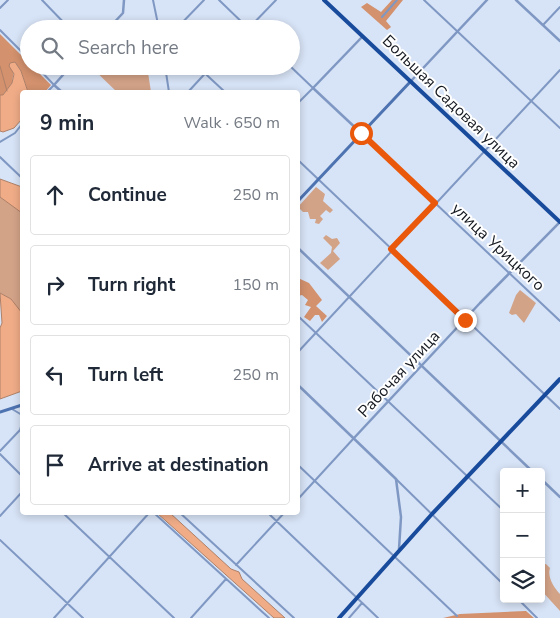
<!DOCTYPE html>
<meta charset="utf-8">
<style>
:root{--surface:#fff;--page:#f2f2f3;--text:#1f2937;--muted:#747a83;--line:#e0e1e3}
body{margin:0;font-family:"Nunito Sans",sans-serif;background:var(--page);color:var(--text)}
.controls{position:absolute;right:15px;bottom:15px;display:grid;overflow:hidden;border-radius:5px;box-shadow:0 2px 8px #0003}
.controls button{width:45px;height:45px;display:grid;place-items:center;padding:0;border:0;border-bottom:1px solid var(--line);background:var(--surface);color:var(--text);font:25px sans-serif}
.stop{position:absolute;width:15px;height:15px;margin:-11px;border:4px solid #ea580c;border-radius:50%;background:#fff}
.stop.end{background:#ea580c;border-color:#fff;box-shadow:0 1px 5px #0008}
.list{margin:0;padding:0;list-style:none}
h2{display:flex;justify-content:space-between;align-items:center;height:65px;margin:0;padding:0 20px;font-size:21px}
h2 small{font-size:16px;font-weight:400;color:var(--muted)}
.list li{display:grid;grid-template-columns:32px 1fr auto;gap:15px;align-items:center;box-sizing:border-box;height:80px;margin:0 10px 10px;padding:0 10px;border:1px solid var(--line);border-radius:5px}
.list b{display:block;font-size:19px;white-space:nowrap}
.list em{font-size:16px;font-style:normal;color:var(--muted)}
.icon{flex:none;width:28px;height:28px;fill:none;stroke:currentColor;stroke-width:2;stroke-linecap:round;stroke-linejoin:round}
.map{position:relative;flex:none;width:560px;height:618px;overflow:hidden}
.search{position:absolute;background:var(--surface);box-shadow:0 2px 8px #0003;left:20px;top:20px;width:280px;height:55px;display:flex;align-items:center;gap:12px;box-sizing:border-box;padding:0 18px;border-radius:28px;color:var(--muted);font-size:19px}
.panel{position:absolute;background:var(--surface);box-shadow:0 2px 8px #0003;left:20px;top:90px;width:280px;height:425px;border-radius:5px}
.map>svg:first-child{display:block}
.green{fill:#d3a388}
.forest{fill:#d3916d}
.water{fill:#f0ac87;stroke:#ae8068}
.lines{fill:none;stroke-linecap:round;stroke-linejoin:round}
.stream{stroke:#ae8068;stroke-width:1}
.minor{stroke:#7f98c3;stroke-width:2}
.tertiary{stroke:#7f98c3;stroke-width:2.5}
.secondary{stroke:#4e73b1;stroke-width:3}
.trunk{stroke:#184b9c;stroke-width:4}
.route{stroke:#ea580c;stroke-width:6}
.labels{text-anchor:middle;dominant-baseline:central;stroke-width:4;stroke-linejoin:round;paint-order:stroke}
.street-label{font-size:16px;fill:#151920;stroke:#fff}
</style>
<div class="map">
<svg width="560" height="618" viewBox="0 0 560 618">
<rect width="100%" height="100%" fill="#d7e3f6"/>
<path class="green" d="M90 66H147L151 92H117Z
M316 187 325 194 323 201 333 210 330 213 326 210 320 216 323 219 319 224 315 223 316 219H310L308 212H303L298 207Z
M0 197 11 204H22V314L11 299 0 293Z
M326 235 332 239 337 238 340 243 333 251 340 259 328 270 320 263 331 253 332 247 323 238Z
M520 290 536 303 524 323 516 314 512 315 509 313 516 295Z
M546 564 550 568C547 577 554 588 560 594V611L541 590V565Z"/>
<path class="forest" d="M392 0H403L386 21 391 27 387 30 361 7 367 3 381 12Z
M0 34 29 63V66H32L51 85 45 92H28L21 71 15 62 12 83 3 95H0Z
M298 278 309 283 322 300 316 306 327 316 322 322 319 315H315L310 321 304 317 311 307 305 305 308 300 302 295 298 296Z
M526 611 534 618H443L460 614Z"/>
<path class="water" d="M15 62 21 71 28 92H22V119L14 128 3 132 0 131V95H3L12 83 14 74 9 66 10 63Z
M0 179 22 187V213L0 197Z
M0 293 11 299 22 313V391L0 399V328L2 323Z
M157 513H170L231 569 239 572 242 579 285 618H274Z"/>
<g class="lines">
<path class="stream" d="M0 66 7 91"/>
<path class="minor" d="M42 0 70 29
M153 0 159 29
M219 0 249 29
M424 0 560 128
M0 8 8 0
M382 17 397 0
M543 25 560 7
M176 29 204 0
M248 29 276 0
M0 30 29 59
M36 66 54 85 47 92
M165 66 169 92
M197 66 225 92
M290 66 313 88 298 103
M188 92 212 66
M361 133 560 321
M0 142 15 133 22 124
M0 157 22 178
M298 160 560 409
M298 316 504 511
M298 352 560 70
M12 409 22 415
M0 451 20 430 22 423
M0 454 22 476
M298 465 457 616
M396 479 504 585
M298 499 354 438
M62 512 174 618
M153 512 269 618
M179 512 294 618
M267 512 378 618
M0 516 22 492
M0 540 83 618
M541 546 544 548
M236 565 285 512
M518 599 537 618
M54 618 150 512
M191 618 226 579
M349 618 362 603"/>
<path class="tertiary" d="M516 0 560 41
M108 29 123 13 124 0
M411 81 487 0
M62 92 54 85 71 66
M361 133 313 88 362 37
M298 248 533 472
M298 385 396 479 401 517 399 549
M354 438 480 303 560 222
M541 479 560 497"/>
<path class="secondary" d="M298 201 411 81
M0 412 22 405"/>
<path class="trunk" d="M324 0 560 222
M339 618 432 514 560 379"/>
</g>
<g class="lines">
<path class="route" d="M361 133 435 203 391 249 465 320"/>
</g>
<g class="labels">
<g class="street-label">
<text transform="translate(451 102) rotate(44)">Большая Садовая улица</text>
<text transform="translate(498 247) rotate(43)">улица Урицкого</text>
<text transform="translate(399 374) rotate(-47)">Рабочая улица</text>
</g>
</g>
</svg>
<div class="controls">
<button>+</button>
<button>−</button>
<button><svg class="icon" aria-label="layers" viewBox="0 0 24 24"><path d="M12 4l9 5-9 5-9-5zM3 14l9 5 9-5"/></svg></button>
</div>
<div class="stop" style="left:361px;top:133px"></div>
<div class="stop end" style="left:465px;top:320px"></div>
<div class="search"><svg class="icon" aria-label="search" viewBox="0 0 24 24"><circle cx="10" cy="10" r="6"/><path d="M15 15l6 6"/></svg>Search here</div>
<section class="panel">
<h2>9 min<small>Walk · 650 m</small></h2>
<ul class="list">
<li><svg class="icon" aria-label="ahead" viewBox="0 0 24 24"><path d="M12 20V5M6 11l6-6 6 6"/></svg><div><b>Continue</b></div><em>250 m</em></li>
<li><svg class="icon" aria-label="right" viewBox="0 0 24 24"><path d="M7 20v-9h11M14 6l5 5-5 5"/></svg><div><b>Turn right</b></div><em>150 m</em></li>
<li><svg class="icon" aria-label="left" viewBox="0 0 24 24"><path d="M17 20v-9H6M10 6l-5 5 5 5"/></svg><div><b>Turn left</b></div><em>250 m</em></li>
<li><svg class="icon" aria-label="arrive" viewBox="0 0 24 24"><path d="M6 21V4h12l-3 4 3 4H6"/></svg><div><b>Arrive at destination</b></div></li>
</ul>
</section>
</div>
